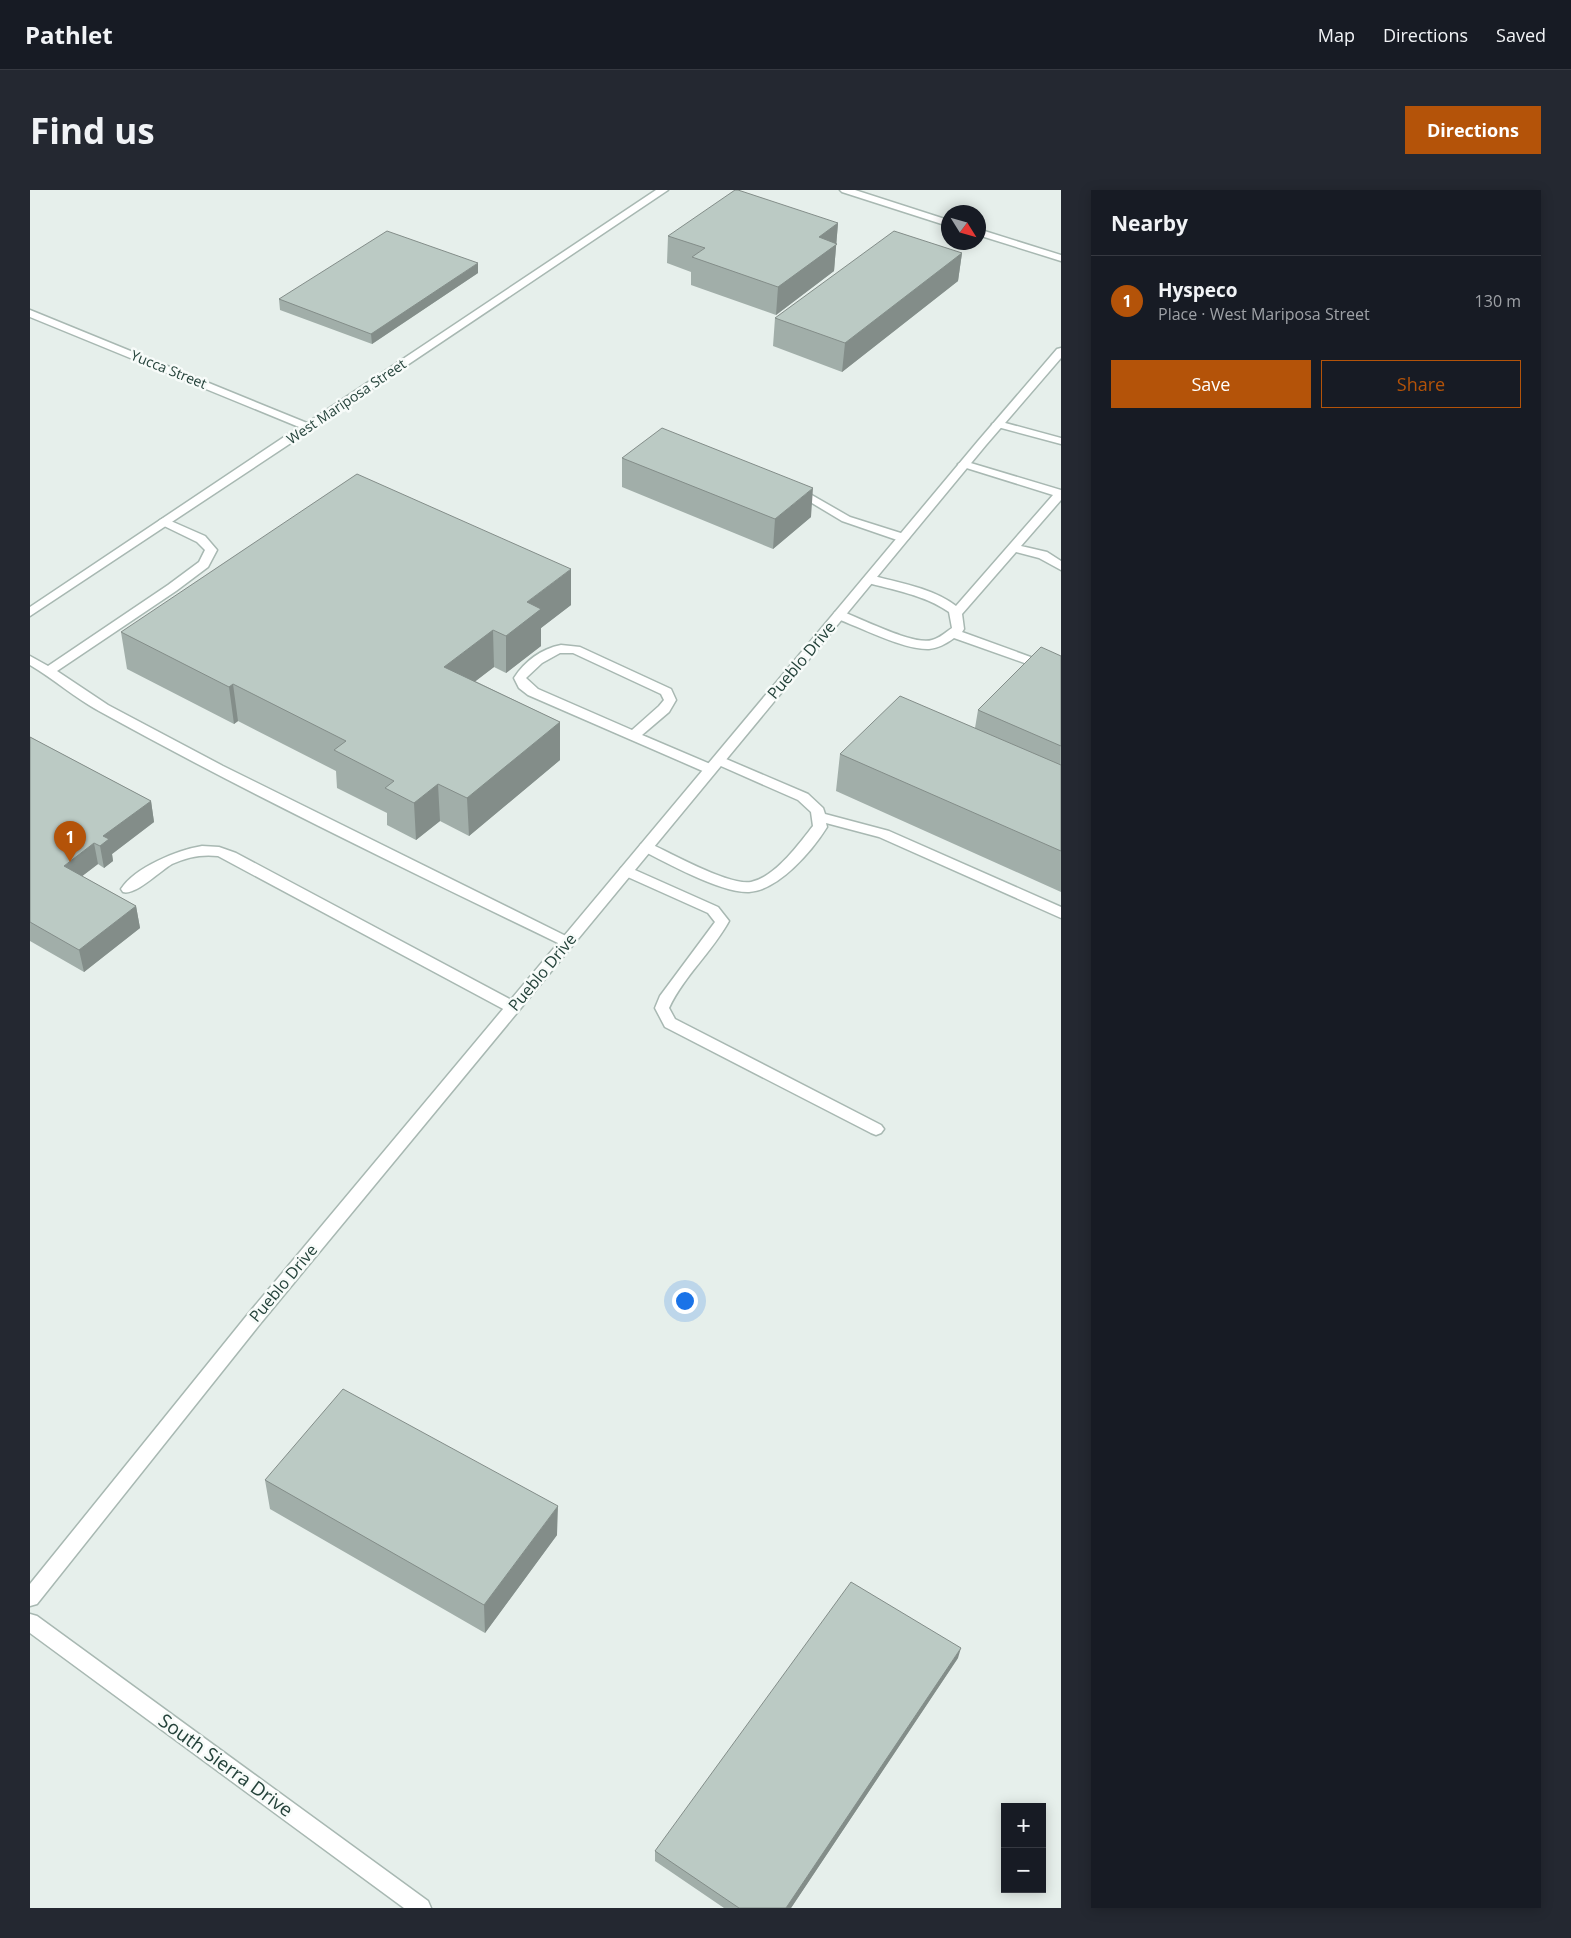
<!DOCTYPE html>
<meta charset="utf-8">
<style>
:root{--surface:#171b24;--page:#242831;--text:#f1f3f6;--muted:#9ea1a6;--line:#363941;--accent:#b45309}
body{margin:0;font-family:"Open Sans",sans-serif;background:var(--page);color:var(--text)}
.controls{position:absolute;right:15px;bottom:15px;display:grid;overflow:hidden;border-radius:0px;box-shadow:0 2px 12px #0003}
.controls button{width:45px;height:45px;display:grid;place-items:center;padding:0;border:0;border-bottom:1px solid var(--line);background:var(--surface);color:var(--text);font:25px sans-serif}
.compass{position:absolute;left:911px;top:15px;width:45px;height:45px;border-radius:50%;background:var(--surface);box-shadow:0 2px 12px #0003;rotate:127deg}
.you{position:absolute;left:654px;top:1110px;width:18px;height:18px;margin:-12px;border:4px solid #fff;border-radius:50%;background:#1a73e8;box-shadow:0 0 0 8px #1a73e833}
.badge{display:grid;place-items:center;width:32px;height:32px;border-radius:50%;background:var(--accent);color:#fff;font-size:16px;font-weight:700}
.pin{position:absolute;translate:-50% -41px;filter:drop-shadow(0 1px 2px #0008)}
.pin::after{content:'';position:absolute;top:26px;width:18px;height:15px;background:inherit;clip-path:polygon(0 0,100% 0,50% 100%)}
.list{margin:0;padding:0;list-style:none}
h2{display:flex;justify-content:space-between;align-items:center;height:65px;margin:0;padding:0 20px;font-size:21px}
h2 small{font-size:16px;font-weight:400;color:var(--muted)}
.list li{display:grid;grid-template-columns:32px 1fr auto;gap:15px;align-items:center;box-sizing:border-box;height:90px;padding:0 20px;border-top:1px solid var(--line)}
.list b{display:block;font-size:19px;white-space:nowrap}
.list p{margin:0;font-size:16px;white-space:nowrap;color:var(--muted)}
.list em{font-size:16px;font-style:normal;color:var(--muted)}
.actions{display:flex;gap:10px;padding:15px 20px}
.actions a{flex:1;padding:11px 0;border:1px solid var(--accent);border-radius:0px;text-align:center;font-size:18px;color:var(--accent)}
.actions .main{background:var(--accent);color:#fff}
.map{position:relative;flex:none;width:1031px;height:1718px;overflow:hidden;border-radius:0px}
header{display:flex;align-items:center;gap:30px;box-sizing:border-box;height:70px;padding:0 25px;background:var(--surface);border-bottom:1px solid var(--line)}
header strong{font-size:24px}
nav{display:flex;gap:28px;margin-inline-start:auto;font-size:18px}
.intro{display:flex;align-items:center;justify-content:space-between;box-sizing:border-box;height:120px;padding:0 30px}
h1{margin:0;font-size:35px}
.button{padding:12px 22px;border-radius:0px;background:var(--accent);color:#fff;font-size:18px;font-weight:700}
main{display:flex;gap:30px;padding:0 30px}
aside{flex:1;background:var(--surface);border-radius:0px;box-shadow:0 2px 12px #0003}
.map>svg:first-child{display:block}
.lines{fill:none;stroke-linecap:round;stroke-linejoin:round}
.service-casing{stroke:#a8b8b2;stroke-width:3}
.minor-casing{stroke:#a8b8b2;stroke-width:3}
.service{fill:#fff;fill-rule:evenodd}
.minor{fill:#fff;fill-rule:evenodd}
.wall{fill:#a1aea9}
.shaded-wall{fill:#838d89}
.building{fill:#bbcac4;stroke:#838d89}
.labels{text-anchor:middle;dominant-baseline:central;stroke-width:5;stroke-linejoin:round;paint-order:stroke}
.far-street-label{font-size:14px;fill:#24423a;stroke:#f7fbf9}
.street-label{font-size:16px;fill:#24423a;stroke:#f7fbf9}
.near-street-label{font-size:19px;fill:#24423a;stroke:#f7fbf9}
</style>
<header>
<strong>Pathlet</strong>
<nav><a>Map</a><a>Directions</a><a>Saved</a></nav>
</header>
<div class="intro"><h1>Find us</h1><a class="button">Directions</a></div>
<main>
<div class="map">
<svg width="1031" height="1718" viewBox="0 0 1031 1718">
<rect width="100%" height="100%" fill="#e6efeb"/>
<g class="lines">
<g class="service-casing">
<path id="service" d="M968 231 1031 248V254L964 236 962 234Z
M934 271 1031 300V310L991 356 1017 362 1031 371V380L1009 368 986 362 932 424 934 439 932 442 1031 478V486L924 448C916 454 908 458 899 459 873 460 830 437 805 428L803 425 805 422H813C832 429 885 456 902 450 910 448 916 442 922 438L919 422C895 405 863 400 835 392L833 389 839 385C867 392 903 398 926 416L1023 305 930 276 928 274Z
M766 296 820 327 877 345 879 348 873 352 812 331 762 301 760 299 762 297Z
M134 328 175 346 187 360 178 377 146 401 27 481 78 515 193 576 542 749 544 752 542 755H532C377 680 221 605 69 521 45 508 24 489 0 475V466L18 476 138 395 169 372 175 360 167 352 130 334 128 332 130 330Z
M531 455 550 457 641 499 646 510 639 522 612 545 685 576 687 579 685 582H675L498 505 489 498 484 488C495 471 511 459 531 455ZM530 463H543L631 504 634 510 629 516 602 540 508 499 496 488 512 473Z
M689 566 778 604 793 618 795 624 859 641 1031 717V728L849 647 796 633 797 637C782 661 749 700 719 702 690 703 638 673 611 660L609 657 611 654H621C642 664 700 696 721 692 745 687 768 655 783 636L781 622 768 610 684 573 682 570Z
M172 656 189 657 206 663 487 813 489 817 487 821 482 822 477 821 188 666C172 664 157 667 142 674 130 681 105 706 93 702L91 699C105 677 148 660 172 656Z
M596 676 688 717 699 731C682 762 654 786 639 818L645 829 851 935 854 939 851 943 846 945 841 943 635 837 625 818 630 806 685 732 678 723 591 684 589 681 591 678Z"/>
</g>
<g class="minor-casing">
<path id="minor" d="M626 0H638L282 239 0 426V417L269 237 0 127V120L277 233Z
M810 0H825L918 30V36L812 2Z
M948 39 1031 65V71L948 45Z
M1031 158V168L956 255 230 1134 7 1414 0 1416V1394L218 1124 948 251 1027 159Z
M0 1424 7 1426 398 1711 401 1718H374L0 1443Z"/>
</g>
<use href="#service" class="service"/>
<use href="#minor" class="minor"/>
</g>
<path class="wall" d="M808 33 804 81 746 125 661 95V82L637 73 638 46Z
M932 63 928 91 812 182 743 156 745 128Z
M448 83 342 154 250 120 249 109Z
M592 268 781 327 743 359 592 297Z
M541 415 511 438V456L476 483 464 477 445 491 530 532V570L439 646 410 631 386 650 357 635V623L307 598 306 581 208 531 204 534 97 479 91 442Z
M1031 466V702L806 601 810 564 945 538 948 520Z
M0 547 121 611 124 632 82 664 83 671 74 678 68 674 52 686 106 716 110 738 54 782 0 751Z
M235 1290 527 1345 455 1443 240 1319Z
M928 1468 761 1718H694L625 1671V1661Z"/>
<path class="shaded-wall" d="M808 33 804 81 746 125 748 97 789 47Z
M932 63 928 91 812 182 815 153Z
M448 73V83L342 154 341 144Z
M783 298 781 327 743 359 745 329Z
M541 379V415L511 438V456L476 483V446L497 412Z
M463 440 464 477 416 514 414 477Z
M203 494 208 531 204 534 199 497Z
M530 532V570L439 646 437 608Z
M408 594 410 631 386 650 384 613Z
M121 611 124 632 82 664 83 671 74 678 70 656 73 646Z
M64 653 68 674 38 697 34 676Z
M106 716 110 738 54 782 49 760Z
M528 1316 527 1345 455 1443 454 1415Z
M931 1458 928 1468 761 1718H756Z"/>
<path class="building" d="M705 0H708L808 33 789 47 807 54 748 97 662 67 675 58 638 46Z
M357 41 448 73 341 144 249 109Z
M864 41 932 63 815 153 745 128Z
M632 238 783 298 745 329 592 268Z
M327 284 541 379 497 412 511 419 476 446 463 440 414 477 530 532 437 608 408 594 384 613 355 598 364 591 304 560 316 551 203 494 199 497 91 442Z
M1011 457 1031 466V556L948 520Z
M870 506 1031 575V661L810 564Z
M0 547 121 611 73 646 79 649 70 656 64 653 34 676 106 716 49 760 0 732Z
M313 1199 528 1316 454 1415 235 1290Z
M821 1392 931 1458 756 1718H709L625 1661Z"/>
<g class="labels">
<g class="far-street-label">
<text transform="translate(139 179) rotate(22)">Yucca Street</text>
<text transform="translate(316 211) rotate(-34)">West Mariposa Street</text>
</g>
<g class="street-label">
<text transform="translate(771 470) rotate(-50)">Pueblo Drive</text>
<text transform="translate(512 782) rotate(-50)">Pueblo Drive</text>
<text transform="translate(253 1093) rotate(-50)">Pueblo Drive</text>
</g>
<g class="near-street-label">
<text transform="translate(196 1575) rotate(36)">South Sierra Drive</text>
</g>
</g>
</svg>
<div class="controls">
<button>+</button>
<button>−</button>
</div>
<svg class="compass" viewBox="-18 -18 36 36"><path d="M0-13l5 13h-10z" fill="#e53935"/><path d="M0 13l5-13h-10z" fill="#9ea1a6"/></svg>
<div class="you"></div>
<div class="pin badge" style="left:40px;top:672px">1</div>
</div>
<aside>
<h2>Nearby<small></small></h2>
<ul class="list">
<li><span class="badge">1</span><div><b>Hyspeco</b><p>Place · West Mariposa Street</p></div><em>130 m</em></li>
</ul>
<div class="actions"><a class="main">Save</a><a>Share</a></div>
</aside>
</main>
